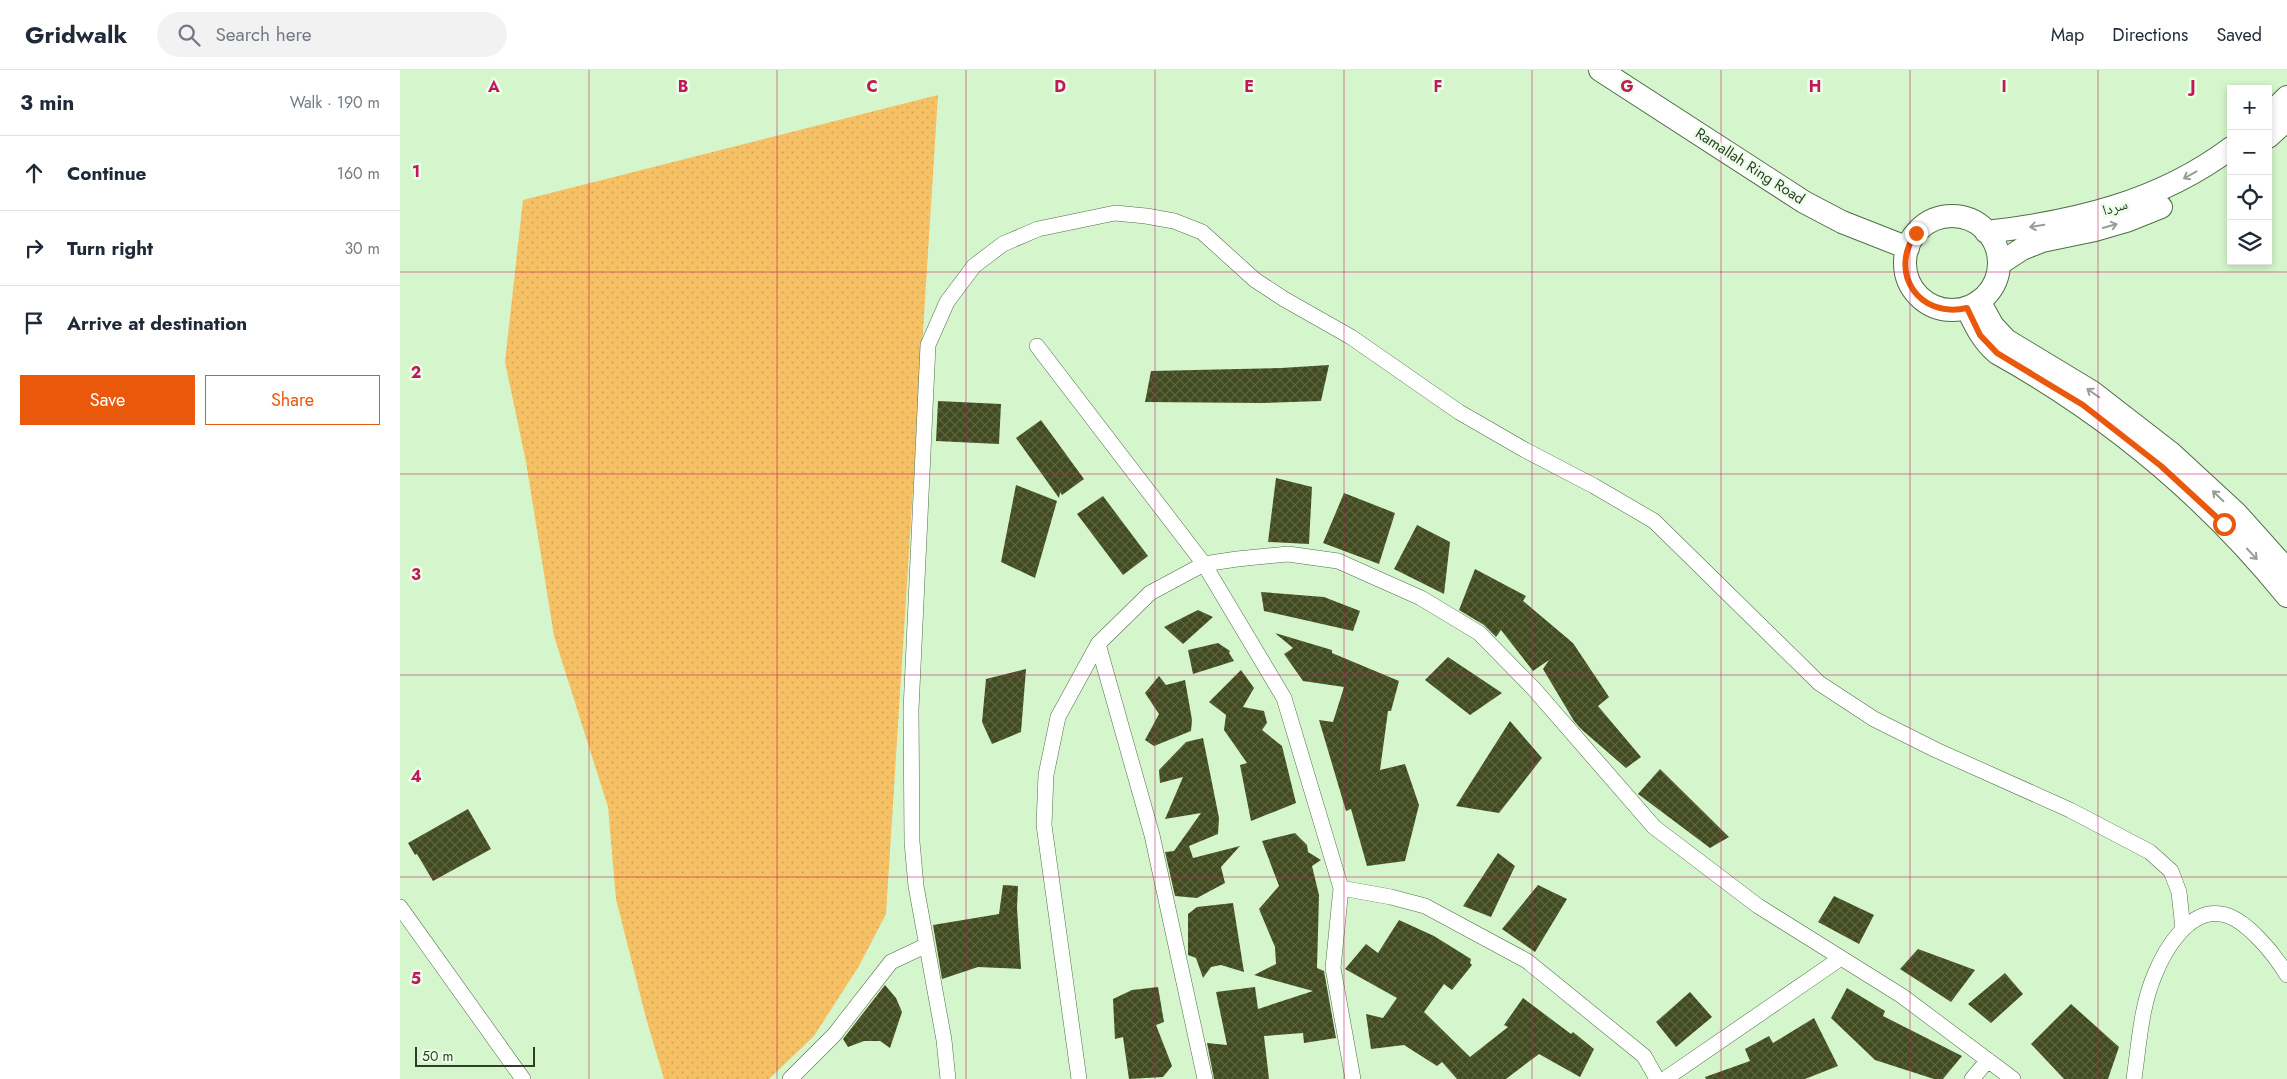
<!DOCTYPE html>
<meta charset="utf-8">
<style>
:root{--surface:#fff;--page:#f2f2f3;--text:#1f2937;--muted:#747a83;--line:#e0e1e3;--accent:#ea580c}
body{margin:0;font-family:Jost,"Noto Naskh Arabic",sans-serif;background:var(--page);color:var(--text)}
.controls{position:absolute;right:15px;top:15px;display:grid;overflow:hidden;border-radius:0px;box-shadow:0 2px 8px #0003}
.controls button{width:45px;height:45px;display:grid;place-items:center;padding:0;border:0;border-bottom:1px solid var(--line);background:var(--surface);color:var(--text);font:25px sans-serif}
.scale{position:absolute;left:15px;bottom:12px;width:120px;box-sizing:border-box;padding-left:5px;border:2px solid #303d2d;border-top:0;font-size:14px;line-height:18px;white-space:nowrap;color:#303d2d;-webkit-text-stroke:4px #ebffe6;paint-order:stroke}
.stop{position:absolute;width:15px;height:15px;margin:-11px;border:4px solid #ea580c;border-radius:50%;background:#fff}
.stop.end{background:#ea580c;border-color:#fff;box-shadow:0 1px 5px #0008}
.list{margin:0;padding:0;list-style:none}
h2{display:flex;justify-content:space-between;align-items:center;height:65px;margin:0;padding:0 20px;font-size:21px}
h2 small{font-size:16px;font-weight:400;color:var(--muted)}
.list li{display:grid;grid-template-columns:32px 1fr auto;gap:15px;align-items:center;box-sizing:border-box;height:75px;padding:0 20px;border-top:1px solid var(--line)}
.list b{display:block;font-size:19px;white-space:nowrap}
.list em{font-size:16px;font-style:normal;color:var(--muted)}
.actions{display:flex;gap:10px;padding:15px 20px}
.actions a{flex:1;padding:11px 0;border:1px solid var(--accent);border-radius:0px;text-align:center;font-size:18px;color:var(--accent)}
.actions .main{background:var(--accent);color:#fff}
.icon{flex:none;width:28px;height:28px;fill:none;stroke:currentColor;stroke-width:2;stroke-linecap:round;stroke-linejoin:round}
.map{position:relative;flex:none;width:1887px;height:1009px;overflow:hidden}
header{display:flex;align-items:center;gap:30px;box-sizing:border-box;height:70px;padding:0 25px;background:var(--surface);border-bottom:1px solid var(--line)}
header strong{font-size:24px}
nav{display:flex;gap:28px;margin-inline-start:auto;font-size:18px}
.search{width:350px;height:45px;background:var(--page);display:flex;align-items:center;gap:12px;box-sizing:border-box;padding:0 18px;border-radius:28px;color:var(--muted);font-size:19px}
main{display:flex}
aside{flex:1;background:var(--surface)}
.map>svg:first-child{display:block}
.grass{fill:url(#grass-dots)}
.building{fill:url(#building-cross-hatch)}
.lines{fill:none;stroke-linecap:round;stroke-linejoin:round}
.street-casing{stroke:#516d49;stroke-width:16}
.secondary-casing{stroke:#516d49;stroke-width:24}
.street{stroke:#fff;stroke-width:15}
.secondary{stroke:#fff;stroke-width:22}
.oneway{stroke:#989e96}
.route{stroke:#ea580c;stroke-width:6}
.grid{fill:none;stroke:#c2185b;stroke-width:1;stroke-opacity:0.55}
.labels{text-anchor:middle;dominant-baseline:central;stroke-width:5;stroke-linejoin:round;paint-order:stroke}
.street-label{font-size:15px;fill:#303d2d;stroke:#ebffe6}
.grid-label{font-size:16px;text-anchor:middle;font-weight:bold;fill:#c2185b;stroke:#ebffe6;stroke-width:5;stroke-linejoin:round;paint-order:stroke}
</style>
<header>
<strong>Gridwalk</strong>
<div class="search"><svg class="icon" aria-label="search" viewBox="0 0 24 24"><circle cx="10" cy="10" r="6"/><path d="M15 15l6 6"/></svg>Search here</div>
<nav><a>Map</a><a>Directions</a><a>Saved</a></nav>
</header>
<main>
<aside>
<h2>3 min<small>Walk · 190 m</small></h2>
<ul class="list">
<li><svg class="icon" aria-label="ahead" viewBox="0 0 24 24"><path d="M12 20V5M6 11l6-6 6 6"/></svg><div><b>Continue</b></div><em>160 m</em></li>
<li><svg class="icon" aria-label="right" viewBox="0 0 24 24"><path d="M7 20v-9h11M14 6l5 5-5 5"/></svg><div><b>Turn right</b></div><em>30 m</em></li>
<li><svg class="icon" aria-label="arrive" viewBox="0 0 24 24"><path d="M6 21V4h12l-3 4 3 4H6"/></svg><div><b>Arrive at destination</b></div></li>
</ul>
<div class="actions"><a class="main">Save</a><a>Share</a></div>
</aside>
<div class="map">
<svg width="1887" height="1009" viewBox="0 0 1887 1009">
<defs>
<pattern id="grass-dots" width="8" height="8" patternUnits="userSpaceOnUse" patternTransform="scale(1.25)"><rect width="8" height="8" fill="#f6c065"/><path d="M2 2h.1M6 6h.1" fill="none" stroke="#d3a658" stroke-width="1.8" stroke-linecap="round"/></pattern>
<pattern id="building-cross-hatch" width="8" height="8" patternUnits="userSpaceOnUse" patternTransform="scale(1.25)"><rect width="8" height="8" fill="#424b20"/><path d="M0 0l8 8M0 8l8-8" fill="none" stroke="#5b6340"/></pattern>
</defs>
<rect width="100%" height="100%" fill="#d5f6cc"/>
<path class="grass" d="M538 25 486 844 459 896 414 966 369 1009H264L246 948 216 829 208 737 154 566 126 392 105 292 123 130Z"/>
<path class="building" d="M929 295 921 331 861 333 745 332 751 301 881 298Z
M538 331 601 334 599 374 536 371Z
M641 350 684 409 662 425 660 422 659 428 616 368Z
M876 408 912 417 909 474 868 472Z
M616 415 657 431 635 508 601 492Z
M944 423 995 443 979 494 923 473Z
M703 426 748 486 723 505 677 444Z
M1017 455 1050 472 1044 524 994 499Z
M1075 499 1126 526 1123 531 1173 573 1209 627 1198 636 1241 687 1226 698 1181 659 1174 651 1143 599 1149 590 1133 601 1101 560 1096 567 1084 555 1059 540Z
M861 522 924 527 960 541 953 561 864 541Z
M798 540 813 547 783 574 764 557Z
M875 563 932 580V583L999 611 991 641H988L980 700 1005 694 1019 735 1005 791 967 796 951 739 946 741 919 650 933 652 944 617 903 611 884 584 893 578Z
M818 573 830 581 829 583 834 591 793 604 788 580Z
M1048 587 1102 623 1070 645 1025 610Z
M626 599 621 662 592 674 582 652 586 609Z
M841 600 854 618 843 637 864 641 867 653 862 660 882 676 896 733 851 751 840 695 847 693 824 660 826 645 809 632Z
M759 606 766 615 785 610 792 650 791 661 754 676 745 670 759 644 745 623Z
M1110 651 1142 688 1099 743 1056 736Z
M803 668 819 748 818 764 789 776 793 788 840 776 821 797 825 813 797 828 775 826 765 782 774 781 801 743 765 749 783 707 760 713 759 700 786 672Z
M1260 699 1329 767 1310 778 1238 724Z
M68 739 91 779 33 811 17 784 15 785 8 773Z
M895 763 907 775 908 782 921 790 912 796 919 825 917 898 924 901 936 968 904 973 903 963 864 966 869 1009H814L807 973 827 975 816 922 855 917 858 939 913 921 854 905 876 894 875 877 859 839 879 816 862 771Z
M1098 783 1115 796 1091 847 1063 836Z
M603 815 618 816 617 838 621 899 578 897 542 909 533 855 599 844Z
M1138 815 1167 829 1135 882 1102 859Z
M1434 826 1474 845 1459 874 1418 852Z
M833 833 844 902 821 895 811 897 803 908 796 888 788 885V844L797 837Z
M999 850 1034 866 1071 889 1070 893 1072 895 1052 920 1044 914 1024 942 1070 987 1108 957 1104 955 1123 928 1171 964 1173 962 1194 979 1180 1007 1139 984 1106 1009H1057L1042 992 1037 996 1004 975 971 979 966 944 983 948 997 928 945 899 966 874 978 883Z
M1518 879 1575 900 1551 932 1500 899Z
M1605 903 1623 924 1591 953 1568 934Z
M485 915 496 928 502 942 490 978 480 971H464L448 977 443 969Z
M758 917 764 952 756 955 772 996 763 1007 729 1009 723 967 715 969 713 929 732 920Z
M1447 918 1485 941 1483 946 1562 986 1543 1009H1534L1475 990 1431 948Z
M1290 922 1312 947 1276 977 1256 952Z
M1671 934 1719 977 1708 1009H1664L1631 974Z
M1414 948 1438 996 1405 1009H1306L1305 1007 1350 991 1345 979 1369 966 1373 973Z"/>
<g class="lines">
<g class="street-casing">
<path id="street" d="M637 276 804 494 884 628 941 818 933 898 953 1009
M941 818 991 827 1025 836 1127 891 1244 986 1257 1009
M0 837 123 1009
M390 1009 434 965 491 892 527 875
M548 1009 544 970 516 816 512 772 511 640 528 275 547 232 574 196 603 174 638 159 715 143 746 146 774 151 802 162 855 210 884 229 951 267 1059 342 1125 380 1194 416 1254 451 1419 613 1474 649 1536 680 1670 740 1750 782 1771 801 1779 822 1783 859
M679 1009 644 755 646 705 658 647 698 574
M805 1009 752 765 698 574 750 523 804 494 837 489 888 484 938 491 1021 528 1079 563 1134 619 1254 757 1358 836 1502 926 1613 1009
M1265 1009 1441 888
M1572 1009 1588 990
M1734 1009C1739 974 1741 936 1755 904 1765 879 1789 839 1821 844 1845 847 1875 885 1887 905"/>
</g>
<g class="secondary-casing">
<path id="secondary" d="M1200 0 1404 132 1442 152 1508 178
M1868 46 1887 27
M1868 67 1887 50
M1505 193a47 47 0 1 1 94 0a47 47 0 1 1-94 0Z
M1586 162C1674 152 1759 132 1831 78
M1599 194 1622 179 1642 171 1695 160 1726 151 1761 137
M1579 231 1593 256 1606 270 1692 322 1772 384 1836 443 1887 500
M1567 238C1575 255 1582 270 1597 283 1708 345 1806 426 1887 526"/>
</g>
<use href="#street" class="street"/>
<use href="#secondary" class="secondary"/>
</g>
<defs><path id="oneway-shaft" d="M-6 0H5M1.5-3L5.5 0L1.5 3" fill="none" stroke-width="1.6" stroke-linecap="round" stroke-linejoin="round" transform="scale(1.25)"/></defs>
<g class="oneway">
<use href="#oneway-shaft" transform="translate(1790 105) rotate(151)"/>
<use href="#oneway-shaft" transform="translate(1637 156) rotate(171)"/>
<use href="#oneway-shaft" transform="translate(1710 156) rotate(-16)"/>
<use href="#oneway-shaft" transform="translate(1693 323) rotate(-145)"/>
<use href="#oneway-shaft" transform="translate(1818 426) rotate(-136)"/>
<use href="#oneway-shaft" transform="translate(1852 484) rotate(47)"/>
</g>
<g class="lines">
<path class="route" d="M1516 163C1488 203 1519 249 1567 238L1580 265 1597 283 1683 335 1761 396 1824 454"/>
</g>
<path class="grid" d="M189 0V1009M377 0V1009M566 0V1009M755 0V1009M944 0V1009M1132 0V1009M1321 0V1009M1510 0V1009M1698 0V1009M0 202H1887M0 404H1887M0 605H1887M0 807H1887"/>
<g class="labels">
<g class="street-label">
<text transform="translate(1350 96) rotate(33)">Ramallah Ring Road</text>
<text transform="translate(1715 137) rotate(-17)">سردا</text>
</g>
</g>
<g class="grid-label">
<text x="94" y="22">A</text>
<text x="283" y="22">B</text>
<text x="472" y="22">C</text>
<text x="660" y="22">D</text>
<text x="849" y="22">E</text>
<text x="1038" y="22">F</text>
<text x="1227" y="22">G</text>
<text x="1415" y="22">H</text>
<text x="1604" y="22">I</text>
<text x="1793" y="22">J</text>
<text x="16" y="107">1</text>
<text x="16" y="308">2</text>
<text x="16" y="510">3</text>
<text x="16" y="712">4</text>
<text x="16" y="914">5</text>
</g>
</svg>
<div class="controls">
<button>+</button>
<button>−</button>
<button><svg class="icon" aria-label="locate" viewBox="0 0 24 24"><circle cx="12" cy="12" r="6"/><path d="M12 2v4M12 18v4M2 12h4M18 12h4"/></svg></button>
<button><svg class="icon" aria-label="layers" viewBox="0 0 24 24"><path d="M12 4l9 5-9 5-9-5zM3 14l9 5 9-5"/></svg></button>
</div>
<div class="scale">50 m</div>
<div class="stop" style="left:1824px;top:454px"></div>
<div class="stop end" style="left:1516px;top:163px"></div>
</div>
</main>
